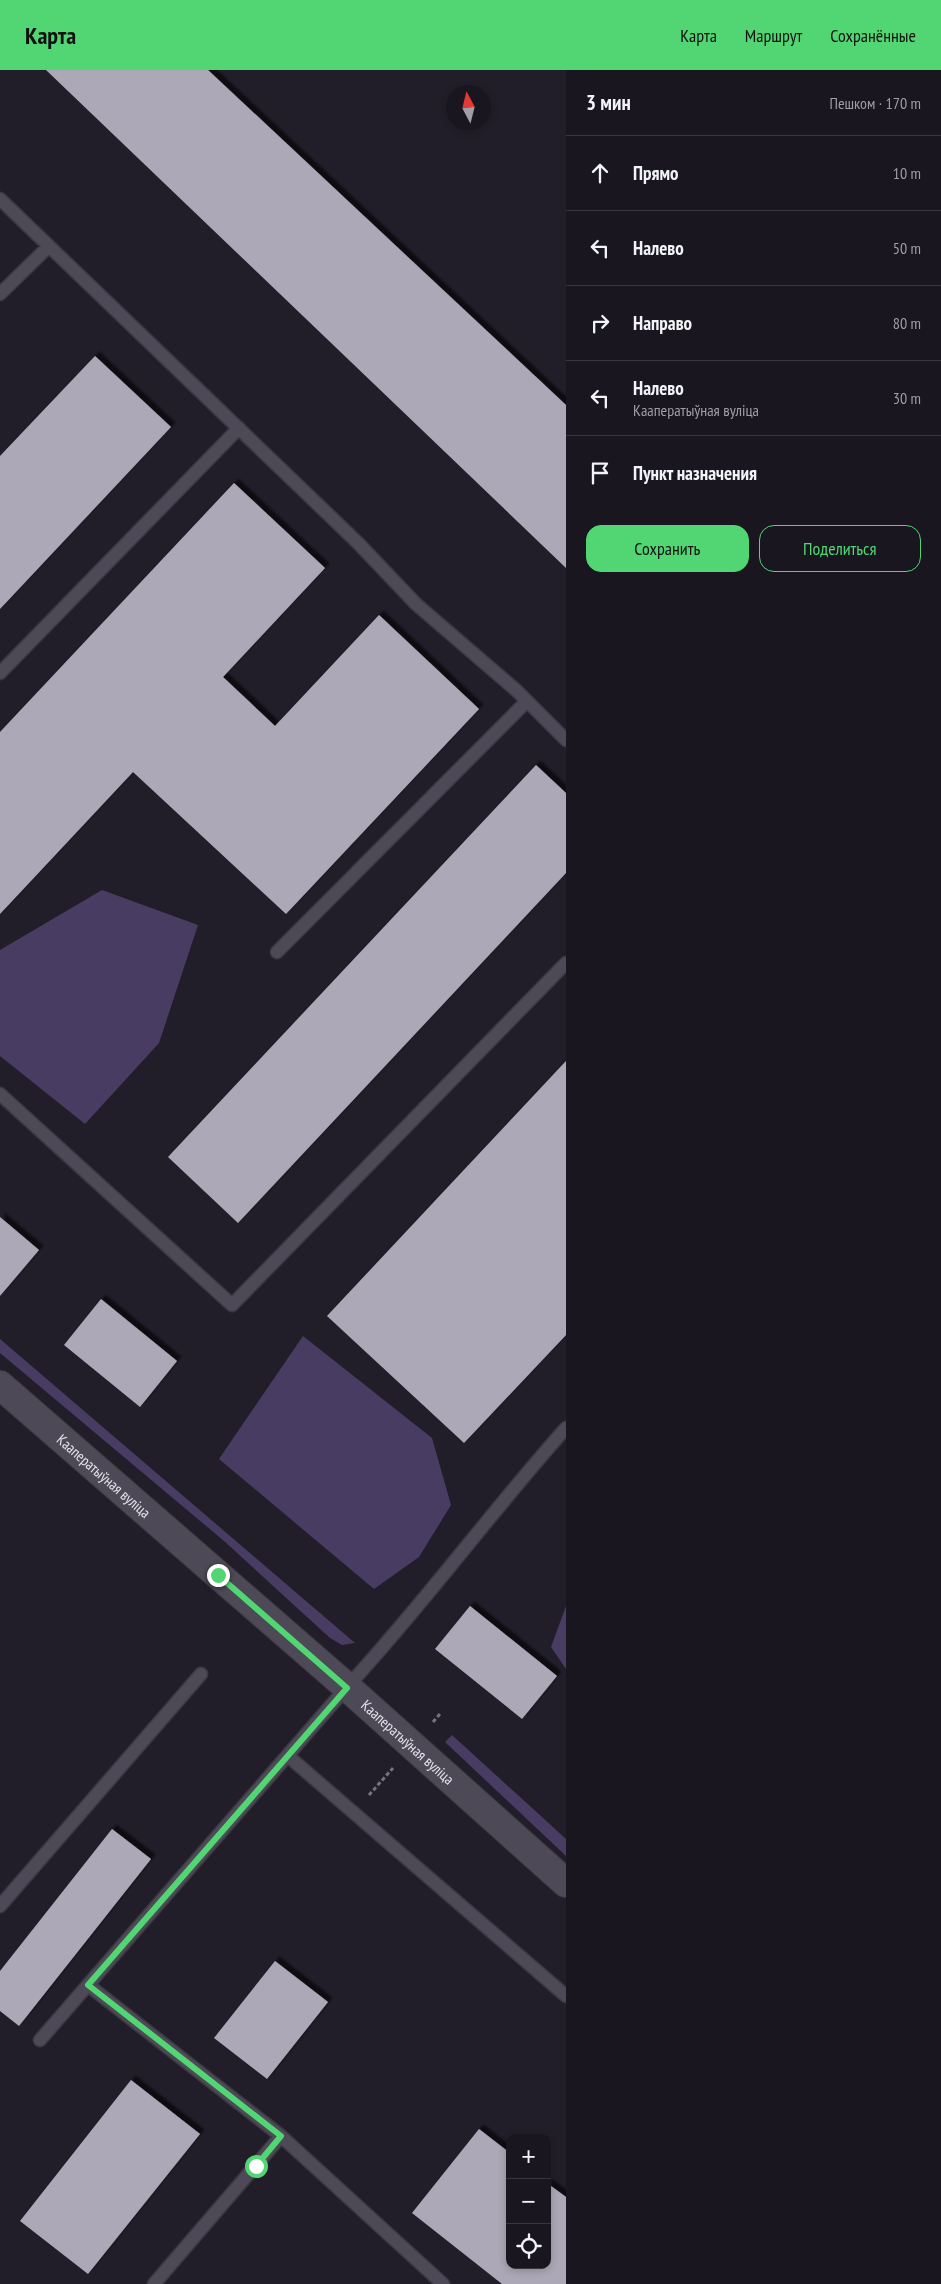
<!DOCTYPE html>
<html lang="ru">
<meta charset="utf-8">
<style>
:root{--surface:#19161f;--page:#26232c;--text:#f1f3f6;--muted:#9f9fa4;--line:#37353d;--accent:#52d673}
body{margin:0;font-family:"PT Sans Narrow",sans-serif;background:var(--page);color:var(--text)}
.controls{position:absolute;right:15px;bottom:15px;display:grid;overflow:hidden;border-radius:10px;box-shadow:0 2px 8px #0003}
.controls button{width:45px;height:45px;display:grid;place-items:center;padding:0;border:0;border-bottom:1px solid var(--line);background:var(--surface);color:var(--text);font:25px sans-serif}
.compass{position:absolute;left:446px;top:15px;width:45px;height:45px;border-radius:50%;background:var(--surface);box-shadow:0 2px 8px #0003;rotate:353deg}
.stop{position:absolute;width:15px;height:15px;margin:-11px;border:4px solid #52d673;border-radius:50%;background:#fff}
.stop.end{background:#52d673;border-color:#fff;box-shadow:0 1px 5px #0008}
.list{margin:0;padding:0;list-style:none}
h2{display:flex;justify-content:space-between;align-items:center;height:65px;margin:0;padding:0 20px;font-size:21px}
h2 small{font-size:16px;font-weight:400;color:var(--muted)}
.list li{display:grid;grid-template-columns:32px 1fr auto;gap:15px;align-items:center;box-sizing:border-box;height:75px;padding:0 20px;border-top:1px solid var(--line)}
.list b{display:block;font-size:19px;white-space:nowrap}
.list p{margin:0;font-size:16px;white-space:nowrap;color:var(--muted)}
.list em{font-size:16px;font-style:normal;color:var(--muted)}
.actions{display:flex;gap:10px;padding:15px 20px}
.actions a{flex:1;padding:11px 0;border:1px solid var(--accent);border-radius:15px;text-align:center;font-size:18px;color:var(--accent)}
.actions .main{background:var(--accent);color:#111}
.icon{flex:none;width:28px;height:28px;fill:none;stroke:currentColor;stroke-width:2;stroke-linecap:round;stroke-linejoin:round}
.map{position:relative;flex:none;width:566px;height:2214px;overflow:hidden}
header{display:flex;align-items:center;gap:30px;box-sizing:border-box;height:70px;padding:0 25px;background:var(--accent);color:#111}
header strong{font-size:24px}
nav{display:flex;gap:28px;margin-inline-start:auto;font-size:18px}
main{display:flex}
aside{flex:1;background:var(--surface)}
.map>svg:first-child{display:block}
.green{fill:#493c62}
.building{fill:#aca8b7;filter:url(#shadow)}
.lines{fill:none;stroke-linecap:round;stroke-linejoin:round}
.lane-casing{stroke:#3b3842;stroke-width:15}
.secondary-casing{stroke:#3b3842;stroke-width:30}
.path{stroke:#75737d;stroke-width:3;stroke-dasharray:4 2.5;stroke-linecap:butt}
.lane{stroke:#4d4956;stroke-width:12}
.secondary{stroke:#4d4956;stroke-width:28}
.route{stroke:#52d673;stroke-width:6}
.labels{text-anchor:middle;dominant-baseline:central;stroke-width:5;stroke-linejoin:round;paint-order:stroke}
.street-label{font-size:15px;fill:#e4e2ea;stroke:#0a090e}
</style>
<header>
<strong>Карта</strong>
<nav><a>Карта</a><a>Маршрут</a><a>Сохранённые</a></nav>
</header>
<main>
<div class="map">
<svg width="566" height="2214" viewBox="0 0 566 2214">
<defs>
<filter id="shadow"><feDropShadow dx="4.5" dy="-4.5" stdDeviation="1" flood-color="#0009"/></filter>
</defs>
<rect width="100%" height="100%" fill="#211e29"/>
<path class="green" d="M102 820 198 855 159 973 85 1054 0 986V880Z
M303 1266 432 1368 451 1435 419 1487 374 1519 219 1389Z
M0 1269 355 1573 342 1575 330 1568 224 1471 0 1283Z
M566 1536V1599L551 1577Z
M452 1665 566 1769V1786L445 1672Z"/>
<path class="building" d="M46 0H208L566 335V498Z
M95 286 171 357 0 539V386Z
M234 413 325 498 223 607 275 656 379 545 479 639 286 844 133 702 0 844V662Z
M536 695 566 723V803L238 1153 168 1087Z
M566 991V1265L464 1373 327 1246Z
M0 1147 39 1180 0 1226Z
M101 1229 177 1291 140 1337 64 1275Z
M470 1536 557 1606 522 1649 435 1579Z
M112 1759 151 1789 19 1956 0 1941V1901Z
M275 1891 328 1932 267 2009 214 1968Z
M131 2010 200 2064 88 2204 20 2151Z
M479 2059 510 2083V2195H547V2113L566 2127V2214H502L412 2143Z"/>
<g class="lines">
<g class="lane-casing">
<path id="lane" d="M0 129 358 473 416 534 517 621 566 670
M0 224 49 176
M0 603 239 358
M277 882 527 631
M0 1024 232 1235 566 893
M288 1686 566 1926
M0 1836 201 1604
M88 1915 281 2066 443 2214
M40 1970 347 1617C424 1534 490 1443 566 1358
M154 2214 281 2066"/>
</g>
<g class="secondary-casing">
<g id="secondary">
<path id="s1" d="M0 1315 347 1617 566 1813"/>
</g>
</g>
<path class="path" d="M433 1652 440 1644
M369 1725 393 1698"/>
<use href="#lane" class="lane"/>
<use href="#secondary" class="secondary"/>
</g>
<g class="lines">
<path class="route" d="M218 1505 347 1618 88 1915 281 2066 256 2096"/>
</g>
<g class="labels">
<g class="street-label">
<text stroke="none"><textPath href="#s1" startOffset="138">Кааператыўная вуліца</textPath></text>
<text stroke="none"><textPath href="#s1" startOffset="542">Кааператыўная вуліца</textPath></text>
</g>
</g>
</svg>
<div class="controls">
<button>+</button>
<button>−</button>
<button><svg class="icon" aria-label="locate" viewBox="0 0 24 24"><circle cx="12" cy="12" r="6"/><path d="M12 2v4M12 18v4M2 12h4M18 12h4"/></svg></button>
</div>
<svg class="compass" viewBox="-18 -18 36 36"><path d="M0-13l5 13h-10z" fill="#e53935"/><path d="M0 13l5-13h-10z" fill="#9f9fa4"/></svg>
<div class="stop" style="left:256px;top:2096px"></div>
<div class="stop end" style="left:218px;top:1505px"></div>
</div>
<aside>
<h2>3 мин<small>Пешком · 170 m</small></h2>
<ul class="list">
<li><svg class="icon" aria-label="ahead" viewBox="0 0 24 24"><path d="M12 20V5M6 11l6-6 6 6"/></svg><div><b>Прямо</b></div><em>10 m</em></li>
<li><svg class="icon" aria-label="left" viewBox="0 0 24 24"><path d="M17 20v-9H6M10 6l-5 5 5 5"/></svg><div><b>Налево</b></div><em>50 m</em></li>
<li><svg class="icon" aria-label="right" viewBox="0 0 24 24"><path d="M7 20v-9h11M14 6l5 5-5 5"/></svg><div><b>Направо</b></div><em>80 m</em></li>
<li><svg class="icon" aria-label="left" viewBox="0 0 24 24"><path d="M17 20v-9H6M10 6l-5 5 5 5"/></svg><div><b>Налево</b><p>Кааператыўная вуліца</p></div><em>30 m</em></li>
<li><svg class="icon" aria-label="arrive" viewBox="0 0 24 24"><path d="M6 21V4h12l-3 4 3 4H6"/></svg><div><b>Пункт назначения</b></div></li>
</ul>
<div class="actions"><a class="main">Сохранить</a><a>Поделиться</a></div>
</aside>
</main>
